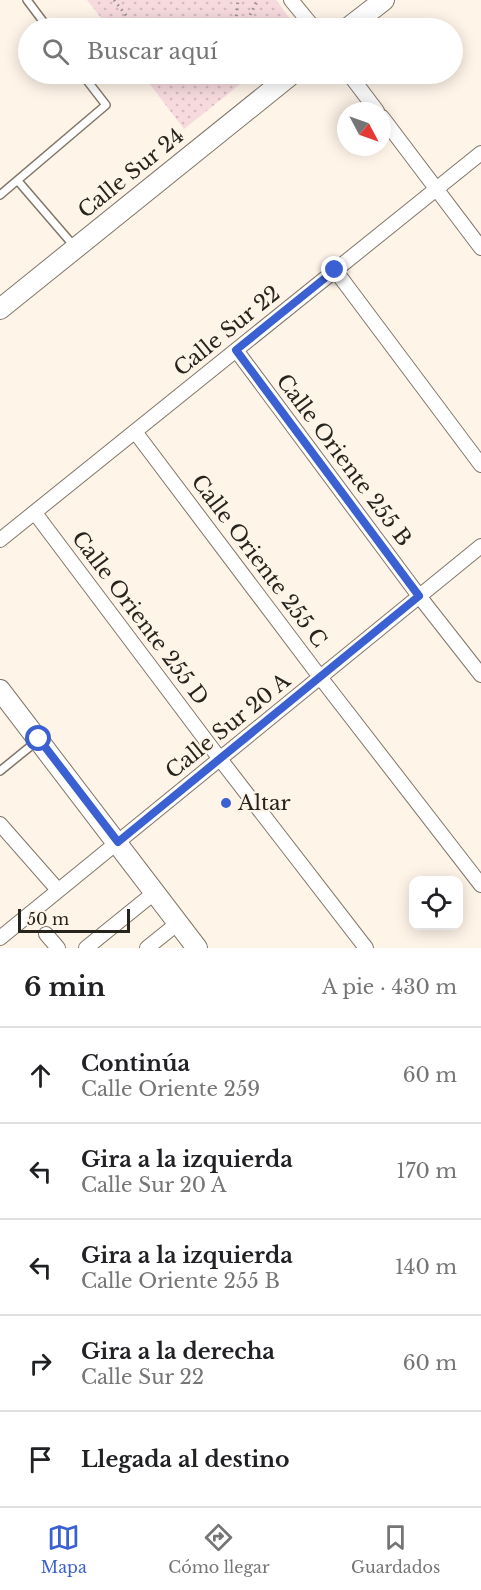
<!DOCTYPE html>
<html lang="es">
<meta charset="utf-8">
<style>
:root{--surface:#fff;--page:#f2f2f2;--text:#202124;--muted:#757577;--line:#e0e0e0;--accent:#3a60d1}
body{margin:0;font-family:"Libre Baskerville",serif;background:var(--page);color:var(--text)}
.controls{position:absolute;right:18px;bottom:18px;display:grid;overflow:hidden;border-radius:12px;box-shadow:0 3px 15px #0003}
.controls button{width:54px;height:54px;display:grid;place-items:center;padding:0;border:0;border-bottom:2px solid var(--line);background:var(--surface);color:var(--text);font:30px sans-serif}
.compass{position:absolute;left:337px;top:102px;width:54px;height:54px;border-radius:50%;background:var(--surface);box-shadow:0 3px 15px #0003;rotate:131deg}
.scale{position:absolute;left:18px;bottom:15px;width:112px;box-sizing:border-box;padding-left:6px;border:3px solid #27231d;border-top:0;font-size:16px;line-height:21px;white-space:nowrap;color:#27231d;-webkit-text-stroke:4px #fef4e8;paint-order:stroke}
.stop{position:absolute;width:18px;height:18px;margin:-14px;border:4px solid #3a60d1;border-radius:50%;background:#fff}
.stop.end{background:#3a60d1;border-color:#fff;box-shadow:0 2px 6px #0008}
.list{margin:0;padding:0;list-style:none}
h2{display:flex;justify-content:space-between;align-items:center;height:78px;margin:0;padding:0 24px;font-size:26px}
h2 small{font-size:20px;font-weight:400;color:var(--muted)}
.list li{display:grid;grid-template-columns:39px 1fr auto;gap:18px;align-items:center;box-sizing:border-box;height:96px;padding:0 24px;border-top:2px solid var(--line)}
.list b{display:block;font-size:22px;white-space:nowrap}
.list p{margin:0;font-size:20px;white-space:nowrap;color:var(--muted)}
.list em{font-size:20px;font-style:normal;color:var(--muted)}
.icon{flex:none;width:33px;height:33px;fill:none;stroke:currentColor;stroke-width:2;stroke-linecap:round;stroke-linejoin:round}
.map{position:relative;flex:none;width:481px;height:948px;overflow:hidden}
.search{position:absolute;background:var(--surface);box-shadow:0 3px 15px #0003;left:18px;right:18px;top:18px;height:66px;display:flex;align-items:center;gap:15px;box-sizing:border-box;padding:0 21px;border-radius:33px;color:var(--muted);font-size:22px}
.sheet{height:558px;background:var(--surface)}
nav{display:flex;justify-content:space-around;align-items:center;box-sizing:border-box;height:84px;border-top:2px solid var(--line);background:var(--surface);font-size:16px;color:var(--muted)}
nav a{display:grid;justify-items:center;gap:3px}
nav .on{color:var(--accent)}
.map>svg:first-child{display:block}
.park{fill:url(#park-dots)}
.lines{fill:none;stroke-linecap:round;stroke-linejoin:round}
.lane-casing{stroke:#807668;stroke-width:10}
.street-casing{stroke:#807668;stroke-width:16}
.secondary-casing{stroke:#807668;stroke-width:22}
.path{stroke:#979087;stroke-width:3;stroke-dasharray:1.5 4.5;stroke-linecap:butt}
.lane{stroke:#fff;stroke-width:7}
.street{stroke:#fff;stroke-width:14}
.secondary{stroke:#fff;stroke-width:20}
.route{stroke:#3a60d1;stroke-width:8}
.poi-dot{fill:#3a60d1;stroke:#fef4e8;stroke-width:2}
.labels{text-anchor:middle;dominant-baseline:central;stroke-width:4.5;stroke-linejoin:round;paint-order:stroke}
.street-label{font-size:21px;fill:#27231d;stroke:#fef4e8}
.poi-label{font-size:21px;fill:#27231d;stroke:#fef4e8;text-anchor:start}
</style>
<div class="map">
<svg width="481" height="948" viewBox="0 0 481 948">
<defs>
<pattern id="park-dots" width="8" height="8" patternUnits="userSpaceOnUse" patternTransform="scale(1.5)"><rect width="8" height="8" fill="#f6dade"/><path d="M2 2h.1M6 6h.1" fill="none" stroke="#d3bbbe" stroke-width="1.8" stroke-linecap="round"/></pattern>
</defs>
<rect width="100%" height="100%" fill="#fef4e8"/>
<path class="park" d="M87 0H276L297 28H109Z
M142 74H253L184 129Z"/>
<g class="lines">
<g class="lane-casing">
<path id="lane" d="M27 0 48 28
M18 181 74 246
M0 195 106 105 82 74
M0 771 37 741"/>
</g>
<g class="street-casing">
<path id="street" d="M291 0 314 28
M349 74 377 111
M382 117 481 248
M335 270 481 465
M236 350 419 596 481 675
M136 433 320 677 481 885
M35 513 220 759 366 948
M0 540 481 153
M0 824 58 890
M46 934 58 948
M0 938 481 546
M86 948 154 893
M147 948 178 923"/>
</g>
<g class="secondary-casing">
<path id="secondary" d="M348 28 384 0
M0 309 292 74
M0 690 197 948"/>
</g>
<path class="path" d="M114 0 136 28
M235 20 245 21 250 15 258 0
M235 28 238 0
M189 74C207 82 229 76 248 74L253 83"/>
<use href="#lane" class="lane"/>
<use href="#street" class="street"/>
<use href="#secondary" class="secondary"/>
</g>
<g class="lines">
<path class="route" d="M39 739 118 842 419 596 236 350 335 270"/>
</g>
<circle class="poi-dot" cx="226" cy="803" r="6"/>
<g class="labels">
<g class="street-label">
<text transform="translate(131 173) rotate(-39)">Calle Sur 24</text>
<text transform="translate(227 331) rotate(-39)">Calle Sur 22</text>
<text transform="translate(344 460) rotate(53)">Calle Oriente 255 B</text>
<text transform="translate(259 561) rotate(53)">Calle Oriente 255 C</text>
<text transform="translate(140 618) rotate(53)">Calle Oriente 255 D</text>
<text transform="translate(228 726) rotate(-39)">Calle Sur 20 A</text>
</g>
<g class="poi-label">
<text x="238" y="803">Altar</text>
</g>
</g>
</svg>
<div class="controls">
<button><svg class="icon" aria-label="locate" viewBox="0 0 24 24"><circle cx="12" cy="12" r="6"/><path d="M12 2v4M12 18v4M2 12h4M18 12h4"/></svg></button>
</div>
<svg class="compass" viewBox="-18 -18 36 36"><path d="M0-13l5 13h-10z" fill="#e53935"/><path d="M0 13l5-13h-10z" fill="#757577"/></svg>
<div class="scale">50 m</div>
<div class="stop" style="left:39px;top:739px"></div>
<div class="stop end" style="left:335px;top:270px"></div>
<div class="search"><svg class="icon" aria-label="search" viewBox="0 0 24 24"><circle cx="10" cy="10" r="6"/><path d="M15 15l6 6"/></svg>Buscar aquí</div>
</div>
<section class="sheet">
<h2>6 min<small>A pie · 430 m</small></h2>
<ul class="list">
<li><svg class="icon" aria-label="ahead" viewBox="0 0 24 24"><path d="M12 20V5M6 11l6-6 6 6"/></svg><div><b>Continúa</b><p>Calle Oriente 259</p></div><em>60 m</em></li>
<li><svg class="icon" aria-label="left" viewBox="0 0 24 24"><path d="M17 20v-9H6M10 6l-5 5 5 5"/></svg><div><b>Gira a la izquierda</b><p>Calle Sur 20 A</p></div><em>170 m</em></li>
<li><svg class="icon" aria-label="left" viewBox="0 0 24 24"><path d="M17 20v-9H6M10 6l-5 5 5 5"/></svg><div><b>Gira a la izquierda</b><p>Calle Oriente 255 B</p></div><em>140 m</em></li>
<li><svg class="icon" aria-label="right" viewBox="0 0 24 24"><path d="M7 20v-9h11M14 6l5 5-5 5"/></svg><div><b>Gira a la derecha</b><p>Calle Sur 22</p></div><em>60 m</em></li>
<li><svg class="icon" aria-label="arrive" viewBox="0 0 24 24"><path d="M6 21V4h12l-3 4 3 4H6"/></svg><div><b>Llegada al destino</b></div></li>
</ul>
</section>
<nav>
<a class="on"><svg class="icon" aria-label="map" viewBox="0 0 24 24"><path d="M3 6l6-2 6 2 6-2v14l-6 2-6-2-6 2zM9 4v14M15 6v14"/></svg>Mapa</a>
<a><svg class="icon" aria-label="directions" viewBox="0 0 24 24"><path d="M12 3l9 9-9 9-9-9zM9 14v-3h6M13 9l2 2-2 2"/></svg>Cómo llegar</a>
<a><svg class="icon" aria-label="saved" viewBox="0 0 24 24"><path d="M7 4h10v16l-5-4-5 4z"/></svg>Guardados</a>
</nav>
